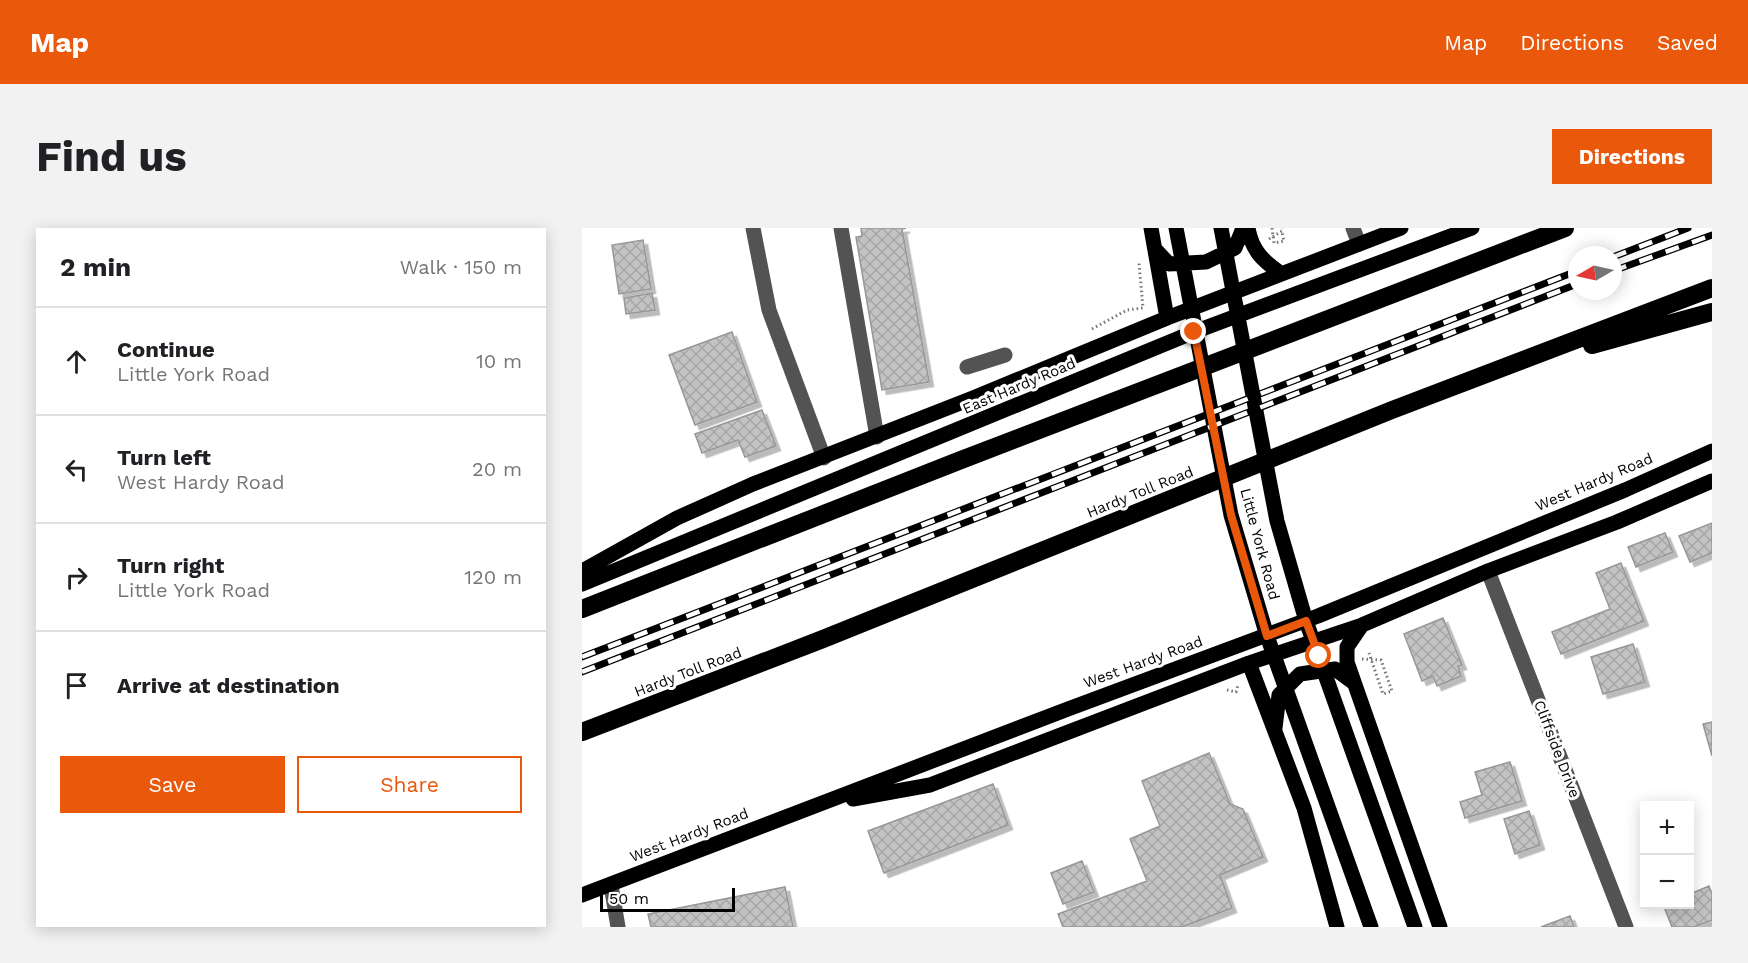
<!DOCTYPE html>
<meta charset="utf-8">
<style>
:root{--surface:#fff;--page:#f2f2f2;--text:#202124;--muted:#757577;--line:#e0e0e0;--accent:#ea580c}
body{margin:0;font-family:"Work Sans",sans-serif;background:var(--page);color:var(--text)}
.controls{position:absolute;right:18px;bottom:18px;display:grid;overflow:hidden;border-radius:0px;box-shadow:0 3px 15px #0003}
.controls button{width:54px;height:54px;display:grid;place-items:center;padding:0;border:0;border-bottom:2px solid var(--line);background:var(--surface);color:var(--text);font:30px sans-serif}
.compass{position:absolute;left:986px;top:18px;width:54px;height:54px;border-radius:50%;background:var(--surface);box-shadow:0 3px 15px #0003;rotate:261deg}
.scale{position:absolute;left:18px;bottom:15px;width:135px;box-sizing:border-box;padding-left:6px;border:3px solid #000;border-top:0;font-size:16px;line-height:21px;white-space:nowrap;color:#000;-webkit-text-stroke:4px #fff;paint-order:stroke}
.stop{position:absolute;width:18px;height:18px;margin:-14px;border:4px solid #ea580c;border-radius:50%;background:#fff}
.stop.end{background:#ea580c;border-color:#fff;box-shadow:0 2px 6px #0008}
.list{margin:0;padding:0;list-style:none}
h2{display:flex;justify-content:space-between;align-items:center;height:78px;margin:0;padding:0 24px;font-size:26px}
h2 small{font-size:20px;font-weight:400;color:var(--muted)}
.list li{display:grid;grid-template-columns:39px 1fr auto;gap:18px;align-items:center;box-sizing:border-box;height:108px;padding:0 24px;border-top:2px solid var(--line)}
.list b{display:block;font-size:22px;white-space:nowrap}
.list p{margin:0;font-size:20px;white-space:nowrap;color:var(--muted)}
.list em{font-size:20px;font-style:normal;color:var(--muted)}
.actions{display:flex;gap:12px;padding:18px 24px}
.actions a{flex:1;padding:14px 0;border:2px solid var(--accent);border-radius:0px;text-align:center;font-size:21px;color:var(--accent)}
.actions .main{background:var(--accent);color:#fff}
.icon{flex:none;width:33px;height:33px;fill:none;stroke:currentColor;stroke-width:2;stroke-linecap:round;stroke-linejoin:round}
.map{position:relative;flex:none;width:1130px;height:699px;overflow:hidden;border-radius:0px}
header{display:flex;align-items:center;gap:36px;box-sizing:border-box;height:84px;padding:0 30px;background:var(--accent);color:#fff}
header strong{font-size:28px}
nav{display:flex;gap:33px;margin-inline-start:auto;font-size:21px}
.intro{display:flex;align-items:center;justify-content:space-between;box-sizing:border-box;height:144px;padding:0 36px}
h1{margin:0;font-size:42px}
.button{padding:15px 27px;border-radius:0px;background:var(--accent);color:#fff;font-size:21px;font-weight:700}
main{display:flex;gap:36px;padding:0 36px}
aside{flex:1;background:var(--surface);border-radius:0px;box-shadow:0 3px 15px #0003}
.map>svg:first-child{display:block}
.building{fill:url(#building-cross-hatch);stroke:#979797;stroke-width:1.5;filter:url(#shadow)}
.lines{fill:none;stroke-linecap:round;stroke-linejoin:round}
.path{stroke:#757575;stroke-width:3;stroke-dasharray:1.5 3;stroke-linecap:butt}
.minor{stroke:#535353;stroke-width:15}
.major{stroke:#000;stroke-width:15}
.highway{stroke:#000;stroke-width:18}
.rail-casing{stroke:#000;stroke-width:7}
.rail{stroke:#fff;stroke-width:4.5;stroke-dasharray:14;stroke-linecap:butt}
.route{stroke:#ea580c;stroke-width:8}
.labels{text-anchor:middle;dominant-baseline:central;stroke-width:6;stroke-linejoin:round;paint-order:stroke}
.street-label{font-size:15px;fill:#000;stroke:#fff}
</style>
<header>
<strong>Map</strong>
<nav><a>Map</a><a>Directions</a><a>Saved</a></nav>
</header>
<div class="intro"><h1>Find us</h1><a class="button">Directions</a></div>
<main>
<aside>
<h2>2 min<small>Walk · 150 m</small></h2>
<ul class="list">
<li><svg class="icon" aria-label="ahead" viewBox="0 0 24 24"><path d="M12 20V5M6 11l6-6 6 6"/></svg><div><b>Continue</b><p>Little York Road</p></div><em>10 m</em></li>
<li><svg class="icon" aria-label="left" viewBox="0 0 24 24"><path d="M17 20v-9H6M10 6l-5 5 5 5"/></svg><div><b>Turn left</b><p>West Hardy Road</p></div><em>20 m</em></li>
<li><svg class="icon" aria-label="right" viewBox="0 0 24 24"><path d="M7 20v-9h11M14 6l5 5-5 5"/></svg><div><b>Turn right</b><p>Little York Road</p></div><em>120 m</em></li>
<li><svg class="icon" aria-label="arrive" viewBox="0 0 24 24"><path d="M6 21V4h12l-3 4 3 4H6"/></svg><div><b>Arrive at destination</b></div></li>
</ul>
<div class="actions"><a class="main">Save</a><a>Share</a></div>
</aside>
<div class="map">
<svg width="1130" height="699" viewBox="0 0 1130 699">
<defs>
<pattern id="building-cross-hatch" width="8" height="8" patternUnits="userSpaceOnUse" patternTransform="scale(1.5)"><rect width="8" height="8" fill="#c3c3c3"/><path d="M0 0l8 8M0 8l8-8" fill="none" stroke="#a6a6a6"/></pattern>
<filter id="shadow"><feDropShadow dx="4.5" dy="4.5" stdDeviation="0" flood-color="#0004"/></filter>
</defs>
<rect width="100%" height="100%" fill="#fff"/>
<path class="building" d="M279 0H324L320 1 347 154 300 162 274 9 280 8Z
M61 12 69 61 37 66 30 17Z
M70 65 73 82 44 86 42 70Z
M150 104 175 174 113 197 87 127Z
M180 182 194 218 163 229 156 212 120 225 113 206Z
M1130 295V325L1108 334 1097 308Z
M1083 305 1091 324 1054 339 1046 319Z
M1039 335 1062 393 979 426 970 404 1028 381 1014 345Z
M861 390 880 437 876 438 879 448 855 458 851 448 840 453 822 406Z
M1051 416 1063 454 1021 466 1009 429Z
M1130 494V528L1121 496Z
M627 525 648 576 661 581 681 629 638 647 650 680 600 699H481L476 686 565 653 548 611 578 598 560 553Z
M928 534 940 573 883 590 878 574 900 567 893 544Z
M411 556 426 597 302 645 286 603Z
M947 583 958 617 933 626 922 591Z
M500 633 512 664 481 676 469 645Z
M1127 658 1130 666V692L1112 699H1090L1081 676H1108V666Z
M203 659 211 699H69L66 686Z
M988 688 992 699H959Z"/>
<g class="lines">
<path class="path" d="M690 0 692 15 702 13 700 4
M687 11 700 3V0
M510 101 545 82 561 80 557 35
M780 431 799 432 810 463 801 466 787 425
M645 462 654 464 656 457"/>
<path class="minor" d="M171 0 187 82 242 230
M259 0 295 209
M771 0 777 16
M385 139 423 127
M906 343 1044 699
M29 657 36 699"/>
<path class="major" d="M569 0 585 90
M594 0 649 287 685 408 789 699
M639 0 695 293 724 393 833 699
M666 0C670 23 681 33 700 46
M573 21 587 36 624 34 653 20 661 0
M0 343 95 290 171 256 391 170 585 90 819 0
M0 356 612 104 890 0
M780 397 765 419V434L858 699
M667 435 722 580 755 699
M693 500 697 467 718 446 753 441 772 455
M271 571 348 557 667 435 780 397 906 343 1035 294 1130 253
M0 667 486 481 736 388 1043 262 1130 223"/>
<path class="highway" d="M1010 117 1130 84
M0 381 379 232 983 0
M0 504 241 411 810 182 1130 60"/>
<g class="rail-casing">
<path id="rail" d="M1031 29 1106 0
M1031 43 1130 7
M0 429 995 43
M0 444 995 56"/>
</g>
<use href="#rail" class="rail"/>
</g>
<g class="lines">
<path class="route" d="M612 104 649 287 685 408 724 393 737 428"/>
</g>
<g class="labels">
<g class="street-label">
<text transform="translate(437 158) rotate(-23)">East Hardy Road</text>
<text transform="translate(1012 254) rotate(-23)">West Hardy Road</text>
<text transform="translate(558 264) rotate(-22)">Hardy Toll Road</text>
<text transform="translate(678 316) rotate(75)">Little York Road</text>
<text transform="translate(561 434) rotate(-20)">West Hardy Road</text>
<text transform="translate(106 444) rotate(-21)">Hardy Toll Road</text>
<text transform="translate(975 521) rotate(69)">Cliffside Drive</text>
<text transform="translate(107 607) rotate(-21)">West Hardy Road</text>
</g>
</g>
</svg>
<div class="controls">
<button>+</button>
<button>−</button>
</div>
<svg class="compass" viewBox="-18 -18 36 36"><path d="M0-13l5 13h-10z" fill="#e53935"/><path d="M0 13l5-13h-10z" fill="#757577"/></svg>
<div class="scale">50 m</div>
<div class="stop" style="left:737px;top:428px"></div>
<div class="stop end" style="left:612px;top:104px"></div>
</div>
</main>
